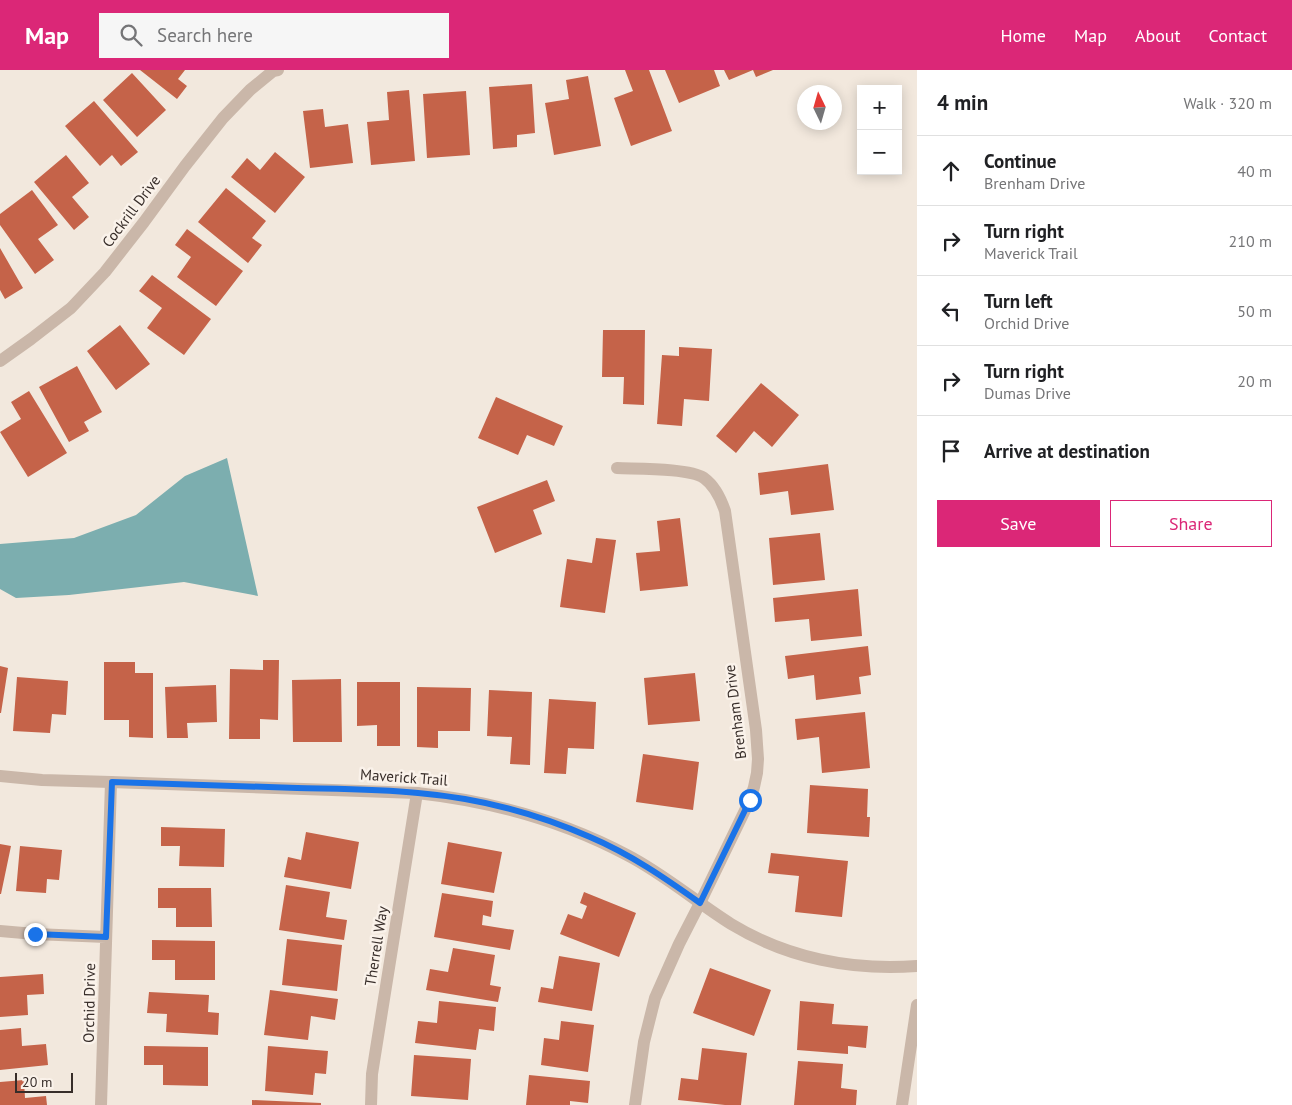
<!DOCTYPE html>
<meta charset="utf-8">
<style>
:root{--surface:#fff;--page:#f6f6f6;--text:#202124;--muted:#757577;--line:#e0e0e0;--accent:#db2777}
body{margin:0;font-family:"PT Sans",sans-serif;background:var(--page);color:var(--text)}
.controls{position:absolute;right:15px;top:15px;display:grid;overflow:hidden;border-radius:0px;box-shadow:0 2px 12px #0003}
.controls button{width:45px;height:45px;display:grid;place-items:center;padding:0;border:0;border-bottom:1px solid var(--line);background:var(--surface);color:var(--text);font:25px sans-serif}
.compass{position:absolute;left:797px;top:15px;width:45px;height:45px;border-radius:50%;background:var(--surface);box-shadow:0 2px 12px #0003;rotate:355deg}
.scale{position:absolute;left:15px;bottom:12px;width:58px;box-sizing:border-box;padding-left:5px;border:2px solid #372d29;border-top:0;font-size:14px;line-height:18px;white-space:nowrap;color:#372d29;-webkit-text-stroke:4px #faf2ea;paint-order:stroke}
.stop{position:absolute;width:15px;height:15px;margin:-11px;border:4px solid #1a73e8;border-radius:50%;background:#fff}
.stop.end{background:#1a73e8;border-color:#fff;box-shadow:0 1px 5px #0008}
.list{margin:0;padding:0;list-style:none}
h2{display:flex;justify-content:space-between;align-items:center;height:65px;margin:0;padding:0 20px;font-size:21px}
h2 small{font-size:16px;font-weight:400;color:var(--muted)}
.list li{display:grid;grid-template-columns:32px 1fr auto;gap:15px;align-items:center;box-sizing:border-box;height:70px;padding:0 20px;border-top:1px solid var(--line)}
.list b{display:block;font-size:19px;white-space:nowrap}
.list p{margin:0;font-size:16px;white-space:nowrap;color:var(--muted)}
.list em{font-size:16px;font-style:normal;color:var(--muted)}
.actions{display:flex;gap:10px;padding:15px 20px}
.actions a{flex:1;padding:11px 0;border:1px solid var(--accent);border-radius:0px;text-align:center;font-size:18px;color:var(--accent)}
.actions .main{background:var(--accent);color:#fff}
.icon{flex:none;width:28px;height:28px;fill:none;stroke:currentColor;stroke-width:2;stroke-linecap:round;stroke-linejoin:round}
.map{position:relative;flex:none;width:917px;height:1035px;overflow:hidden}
header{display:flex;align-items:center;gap:30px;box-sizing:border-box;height:70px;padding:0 25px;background:var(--accent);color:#fff}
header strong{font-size:24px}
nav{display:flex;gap:28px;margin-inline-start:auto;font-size:18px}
.search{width:350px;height:45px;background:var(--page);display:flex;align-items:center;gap:12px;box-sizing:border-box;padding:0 18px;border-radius:0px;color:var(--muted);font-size:19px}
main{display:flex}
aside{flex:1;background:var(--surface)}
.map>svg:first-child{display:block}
.water{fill:#7caeaf}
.building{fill:#c56349}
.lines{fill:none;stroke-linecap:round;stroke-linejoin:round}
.minor{stroke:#cab7a9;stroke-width:12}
.tertiary{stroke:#cab7a9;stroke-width:12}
.route{stroke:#1a73e8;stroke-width:6}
.labels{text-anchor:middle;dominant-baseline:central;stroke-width:5;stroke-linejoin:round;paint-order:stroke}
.street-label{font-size:15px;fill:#372d29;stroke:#faf2ea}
</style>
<header>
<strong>Map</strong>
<div class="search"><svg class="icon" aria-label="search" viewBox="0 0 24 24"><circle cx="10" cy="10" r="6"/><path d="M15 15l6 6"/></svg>Search here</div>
<nav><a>Home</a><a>Map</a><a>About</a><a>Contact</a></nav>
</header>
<main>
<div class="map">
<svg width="917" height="1035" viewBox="0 0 917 1035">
<rect width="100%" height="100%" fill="#f2e8dd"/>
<path class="water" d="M227 388 258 526 184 512 69 525 16 528 0 519V474L74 468 136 445 185 406Z"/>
<path class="building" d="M140 0H185L178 9 187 16 177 29Z
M625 0H649L672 61 631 76 614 28 633 21Z
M665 0H714L720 16 679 33Z
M724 0H753L729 10Z
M753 0H773L756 7Z
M132 3 166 40 137 67 103 30Z
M588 6 601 76 554 85 545 33 569 29 566 10Z
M532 14 535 63 517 65V77L493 79 489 17Z
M409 20 415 91 371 95 367 52 389 50 387 22Z
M466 21 470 85 427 88 423 24Z
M94 31 138 82 121 96 112 85 100 96 65 56Z
M323 39 325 57 348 54 353 93 310 98 303 41Z
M275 82 305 107 275 143 231 107 247 88 260 100Z
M66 85 89 113 72 127 89 147 74 160 34 112Z
M226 118 266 151 252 168 262 175 248 193 198 152Z
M32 120 58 155 38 169 54 190 35 204 0 155V144Z
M187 159 243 201 216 236 177 207 191 187 175 175Z
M0 178 23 218 5 229 0 220Z
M152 205 211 249 184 285 147 258 162 238 139 221Z
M120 255 150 294 116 320 87 281Z
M603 260H645L644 335 623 334 624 307H602Z
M679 277 712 279 709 331 684 329 682 356 657 354 662 285 679 286Z
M77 296 102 342 84 352 89 361 69 372 39 317Z
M761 313 799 345 772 377 754 361 736 383 716 366Z
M29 321 67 383 28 407 0 362 21 349 11 332Z
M496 327 563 356 554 376 527 365 518 385 478 368Z
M828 394 834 440 791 445 788 421 760 425 758 403Z
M547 410 555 431 533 440 542 464 495 483 477 437Z
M680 448 688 516 640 521 636 483 660 481 657 451Z
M820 463 825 510 773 515 769 468Z
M596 468 616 470 605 543 560 537 567 489 592 493Z
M858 519 862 566 811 571 809 549 775 552 773 528Z
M868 576 871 605 859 607 861 624 816 630 814 605 788 609 785 586Z
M263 590H279L278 650 260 649V669H229L230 599 263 600Z
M104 592H135V603H153V668L129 667V650H104Z
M0 596 8 598 1 643H0Z
M695 603 700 651 648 655 644 608Z
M17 607 68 611 66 645 52 644 50 663 13 661Z
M341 609 342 672H293L292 610Z
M357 612H400V676H377V655L357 656Z
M216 615 217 652 187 653 188 668H167L165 617Z
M417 617 471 618 470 661H438V678L417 677Z
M489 620 532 622 530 695 510 694 512 667 487 666Z
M549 629 596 632 594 679 568 678 566 704 544 703Z
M865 642 870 698 822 703 819 667 797 670 795 649Z
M643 684 699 692 693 740 636 732Z
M810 715 868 719 867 747H870L869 767 807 763Z
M161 757 225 759 224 797 179 796 180 776H161Z
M306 762 359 772 351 819 284 807 288 787 301 790Z
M448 772 502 782 494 823 441 814Z
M0 774 11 776 1 824H0Z
M20 776 62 780 59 810 47 809 46 823 16 821Z
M771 783 848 791 842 847 795 842 799 806 768 803Z
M286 815 330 822 326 847 347 850 344 870 279 860Z
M158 818H211L212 857H176V838H158Z
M584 822 636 843 619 887 560 864 568 844 582 849 587 836 580 833Z
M442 823 493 831 491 847 483 845 482 855 514 860 510 880 434 867Z
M287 869 342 875 337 921 282 915Z
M152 870 215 871V910H175V890H152Z
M453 878 495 885 490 915 501 917 498 932 426 920 430 899 448 902Z
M559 886 600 893 592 941 538 932 541 917 553 919Z
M710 898 771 920 754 966 693 943Z
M43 904 44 924 27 925 28 945 0 947V907Z
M270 920 338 929 335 950 311 946 308 970 264 965Z
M149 922 209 925 208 942 219 943 218 965 166 962 167 944 147 943Z
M439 931 496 937 494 961 479 959 476 980 415 973 418 951 437 953Z
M800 931 834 934 832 954 868 956 866 978 848 976V984L797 980Z
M561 951 594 955 588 1002 541 995 544 968 559 970Z
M21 958 22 976 46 974 48 995 0 1000V960Z
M144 976 208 977V1016L163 1015V995H144Z
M268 976 328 981 326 1004 315 1003 313 1025 265 1021Z
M702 978 747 983 741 1035H725L678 1030 681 1008 698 1010Z
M414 985 471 989 468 1030 411 1026Z
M798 991 843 994 841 1018 857 1020 856 1035H794Z
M529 1005 590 1011 588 1033 570 1031V1035H526Z
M24 1010 25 1028 46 1026 47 1035H0V1012Z
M252 1030 321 1033V1035H252Z"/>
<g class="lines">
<path class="minor" d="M0 291 31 269 71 238 105 202 144 152 185 96 223 48 250 20 273 1 278 0
M617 398C637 399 689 398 704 408 715 416 721 429 725 441L756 660 758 689 757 703 754 717 750 730 700 833 679 874 655 928 644 972 635 1035
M0 861 35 864 106 867
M101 1035 111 712
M371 1035 372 1004 375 985 417 723
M902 1035 917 935"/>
<path class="tertiary" d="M0 706 42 710 111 712 417 723C490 731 561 750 627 785 664 804 696 832 731 854 787 888 852 901 917 896"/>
</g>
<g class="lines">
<path class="route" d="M35 864 106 867 112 712C173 714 235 716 297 718 337 719 378 719 418 723 477 728 536 743 590 767 630 784 665 808 700 833L750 730"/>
</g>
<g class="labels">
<g class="street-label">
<text transform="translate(131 141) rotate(-53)">Cockrill Drive</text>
<text transform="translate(735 642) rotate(-97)">Brenham Drive</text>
<text transform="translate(404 707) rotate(4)">Maverick Trail</text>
<text transform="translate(376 876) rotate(-81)">Therrell Way</text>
<text transform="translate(89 933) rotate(-89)">Orchid Drive</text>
</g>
</g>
</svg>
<div class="controls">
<button>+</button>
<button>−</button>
</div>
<svg class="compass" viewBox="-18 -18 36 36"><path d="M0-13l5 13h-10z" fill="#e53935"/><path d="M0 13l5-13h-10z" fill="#757577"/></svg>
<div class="scale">20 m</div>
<div class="stop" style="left:750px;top:730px"></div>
<div class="stop end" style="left:35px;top:864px"></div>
</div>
<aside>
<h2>4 min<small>Walk · 320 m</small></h2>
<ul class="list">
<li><svg class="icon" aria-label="ahead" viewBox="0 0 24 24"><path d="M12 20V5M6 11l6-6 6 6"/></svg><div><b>Continue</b><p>Brenham Drive</p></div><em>40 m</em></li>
<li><svg class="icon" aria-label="right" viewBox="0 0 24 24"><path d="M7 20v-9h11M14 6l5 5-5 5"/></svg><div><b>Turn right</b><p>Maverick Trail</p></div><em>210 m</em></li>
<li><svg class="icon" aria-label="left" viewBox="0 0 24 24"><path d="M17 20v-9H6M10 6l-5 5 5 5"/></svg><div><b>Turn left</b><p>Orchid Drive</p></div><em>50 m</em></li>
<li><svg class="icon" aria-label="right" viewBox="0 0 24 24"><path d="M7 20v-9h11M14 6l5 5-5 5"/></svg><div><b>Turn right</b><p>Dumas Drive</p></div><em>20 m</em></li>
<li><svg class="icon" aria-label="arrive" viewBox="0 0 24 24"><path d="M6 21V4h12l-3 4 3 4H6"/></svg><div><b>Arrive at destination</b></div></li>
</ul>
<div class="actions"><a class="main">Save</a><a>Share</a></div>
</aside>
</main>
